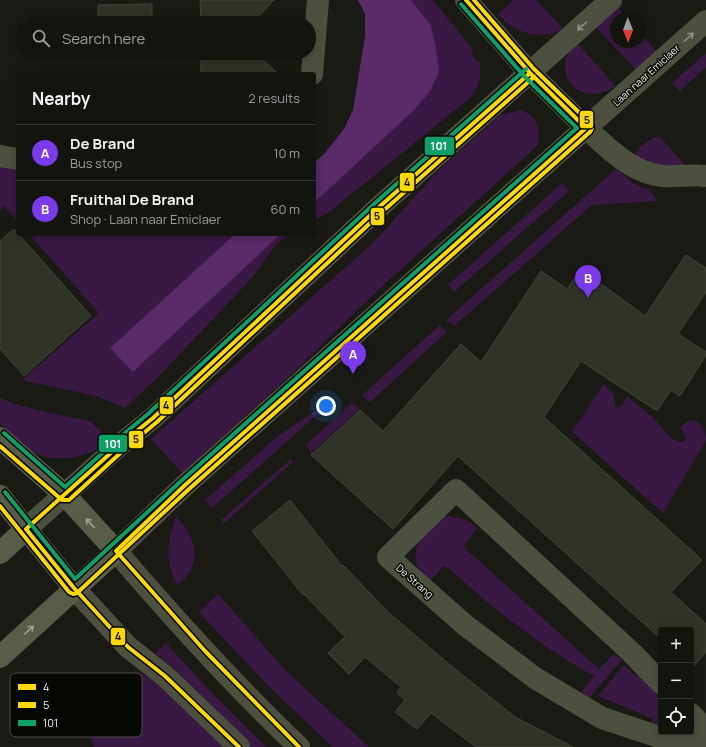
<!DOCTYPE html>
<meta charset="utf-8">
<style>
:root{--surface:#12140e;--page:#1f211c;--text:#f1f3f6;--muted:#9c9e9e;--line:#31332e;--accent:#7c3aed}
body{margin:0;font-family:Manrope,sans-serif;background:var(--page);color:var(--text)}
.controls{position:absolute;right:12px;bottom:12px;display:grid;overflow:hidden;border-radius:4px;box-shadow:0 2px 10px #0003}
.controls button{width:36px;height:36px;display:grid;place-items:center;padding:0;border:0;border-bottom:1px solid var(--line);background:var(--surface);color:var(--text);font:20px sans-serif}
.compass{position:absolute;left:610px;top:12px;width:36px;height:36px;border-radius:50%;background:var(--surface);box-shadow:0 2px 10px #0003;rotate:179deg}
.you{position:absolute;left:326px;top:406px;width:14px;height:14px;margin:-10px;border:3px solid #fff;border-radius:50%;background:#1a73e8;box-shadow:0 0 0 6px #1a73e833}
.badge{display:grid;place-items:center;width:26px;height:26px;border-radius:50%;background:var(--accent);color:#fff;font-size:13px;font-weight:700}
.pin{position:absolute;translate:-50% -33px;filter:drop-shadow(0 1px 2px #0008)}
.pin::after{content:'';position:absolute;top:21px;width:14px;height:12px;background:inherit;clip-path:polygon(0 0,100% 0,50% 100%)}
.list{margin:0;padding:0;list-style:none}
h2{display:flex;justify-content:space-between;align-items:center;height:52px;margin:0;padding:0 16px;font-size:17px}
h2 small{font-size:13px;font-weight:400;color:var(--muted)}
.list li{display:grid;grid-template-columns:26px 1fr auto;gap:12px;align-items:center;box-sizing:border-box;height:56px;padding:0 16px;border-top:1px solid var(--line)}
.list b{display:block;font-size:15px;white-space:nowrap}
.list p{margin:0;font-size:13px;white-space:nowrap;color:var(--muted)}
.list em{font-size:13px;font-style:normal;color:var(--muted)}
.icon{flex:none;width:22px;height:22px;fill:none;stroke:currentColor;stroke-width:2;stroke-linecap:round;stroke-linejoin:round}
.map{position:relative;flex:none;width:706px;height:747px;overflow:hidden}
.search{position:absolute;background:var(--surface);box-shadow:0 2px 10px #0003;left:16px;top:16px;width:300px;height:44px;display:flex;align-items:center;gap:10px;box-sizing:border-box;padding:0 14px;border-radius:22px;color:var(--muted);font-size:15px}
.panel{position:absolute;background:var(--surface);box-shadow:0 2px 10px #0003;left:16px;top:72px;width:300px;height:164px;border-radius:4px}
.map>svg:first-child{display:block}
.green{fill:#3a1844}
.water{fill:#592b69}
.building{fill:#303327;stroke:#42443e}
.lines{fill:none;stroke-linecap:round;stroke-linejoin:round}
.minor{stroke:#4c513f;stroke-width:22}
.tertiary{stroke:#4c513f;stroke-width:22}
.secondary{stroke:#575d46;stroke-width:22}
.bus-1-casing{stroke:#050703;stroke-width:7}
.bus-2-casing{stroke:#050703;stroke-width:7}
.bus-3-casing{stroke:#050703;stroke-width:7}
.bus-1{stroke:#fcd900;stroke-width:4}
.bus-2{stroke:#fcd900;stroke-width:4}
.bus-3{stroke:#0da069;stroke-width:4}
.oneway{stroke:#8f9385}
.oneway2{stroke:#9da291}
.labels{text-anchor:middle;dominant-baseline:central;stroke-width:3;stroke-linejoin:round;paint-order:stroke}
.street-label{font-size:10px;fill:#f3f6ed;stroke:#050703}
.key{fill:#050703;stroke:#4c4f49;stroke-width:1}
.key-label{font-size:11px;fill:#f3f6ed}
.line-badge{stroke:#050703;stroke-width:1.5}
.badge-label{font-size:11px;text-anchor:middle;font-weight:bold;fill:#fff}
.pale-badge-label{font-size:11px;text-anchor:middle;font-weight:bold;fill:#111}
</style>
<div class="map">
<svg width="706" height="747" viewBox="0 0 706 747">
<rect width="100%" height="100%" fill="#181a13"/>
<path class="green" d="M411 0H433L473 50 471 51 476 61 479 60C483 76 479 87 469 99L329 212 314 221V203L413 111V2Z
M514 0H536L563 28C540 42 514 33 498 14Z
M618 8 627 18H616V42H640V32L657 52 636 70 595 26Z
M577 43 614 84V87C576 111 548 68 577 43Z
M706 53V67L680 91 672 83Z
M520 110C538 116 542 129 537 146L375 293 297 369 182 473 151 439 372 244 439 170 500 115Z
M654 137H660L685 165 662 166 638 157 636 153 637 150Z
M0 166 18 167V222L4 206 0 210Z
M616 169C626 177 635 188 649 189L657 201 592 205 454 326 446 320Z
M562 183 569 191 454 292 448 285Z
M29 234H235L110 348 133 372 281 234H292L277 243 252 278 158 377 125 408 96 396 22 380 99 313Z
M440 325 447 332 370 402 362 395Z
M604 384 614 395 615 406 618 408 622 406 627 396C635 403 643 409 651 416 662 425 668 442 684 442L686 439 681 427 689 420C700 420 706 429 706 440L663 513 572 432Z
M337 397 212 508 205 500 279 435Z
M0 398 15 404 50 413 90 421 108 438C104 442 99 449 94 451 76 459 51 462 33 452 21 444 10 433 0 423Z
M352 403 359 409 311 453 306 445Z
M291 459 293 462 223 524 221 520Z
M176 516C196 537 205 565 177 585 164 559 167 542 176 516Z
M444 516C457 517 468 518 477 528L464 546 467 550 599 669 613 655 615 654 622 660 589 698 581 692 594 676C541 647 494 610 450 569L444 566 431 580C425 579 423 576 420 570 406 549 428 529 444 516Z
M218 594 286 671 369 747H333L270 688 199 612Z
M166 643 213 694 266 747H251L200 698 175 669 156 653Z
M624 665 636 676 638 673 661 692V726L650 724 653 719 598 696Z
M137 671C172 690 197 719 225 747H94L87 729 84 710 109 694 122 679 126 681Z"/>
<path class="water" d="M358 0H411L431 26 436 48 439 71 431 90 413 111 314 203V163L324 154 344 129 353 110 365 36V14Z
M235 234H281L133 372 110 348Z"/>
<path class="building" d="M200 0H274L252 23H201Z
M152 4V23H98V5Z
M201 53H256L278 74H201Z
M14 229 91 316 24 376 0 349V241Z
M686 255 706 268V292L678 334 706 352V355L680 396 671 390 657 411 581 361 544 417 702 560 671 592 706 624V652L693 667 691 665V630H661V639L458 456 393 529 311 455 360 410 383 431 461 344 481 362 541 271 567 289 581 269 645 316Z
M290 500 342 566 343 565 388 612 450 665 515 717 573 747H476L431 713 417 729 395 712 405 700 397 693 401 687 365 657 349 674 328 653 345 637 304 594 303 595 252 531Z"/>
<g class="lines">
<path class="minor" d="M312 74 318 0
M586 128C608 148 631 173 663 176 677 177 692 174 706 176
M0 156 18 159
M661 683 632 653 456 490 388 557 465 625 535 678 602 718 674 742 706 745
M691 714 706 729"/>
<path class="tertiary" d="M466 0 530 73 586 128
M239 747 165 676 128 647 74 588 26 529 123 442 153 418 378 208 611 0
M299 747C234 685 174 619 116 551L184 486 706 21"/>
<path class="secondary" d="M0 438 65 495 116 551 0 657
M0 496 26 529 0 553"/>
<g class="bus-1-casing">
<path id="bus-1" d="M239 747 165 676 128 647 74 588 26 529 123 442 153 418 378 208 530 73
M299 747 205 651 116 551 184 486 586 128 530 73 466 0"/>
</g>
<g class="bus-2-casing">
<path id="bus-2" d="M0 446 62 500H69L127 447 157 422 382 212 534 77
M0 506 69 592 73 594 77 593 188 490 590 132 592 128 591 124 534 69 474 0"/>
</g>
<g class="bus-3-casing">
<path id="bus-3" d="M4 433 65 487 119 438 149 413 374 204 526 69
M5 492 75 579 180 482 577 128 525 77 461 4"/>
</g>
<use href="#bus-1" class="bus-1"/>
<use href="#bus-2" class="bus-2"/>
<use href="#bus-3" class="bus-3"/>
</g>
<defs><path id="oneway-shaft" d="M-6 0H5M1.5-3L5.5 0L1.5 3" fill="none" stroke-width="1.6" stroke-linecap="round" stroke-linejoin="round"/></defs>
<g class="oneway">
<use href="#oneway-shaft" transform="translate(582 26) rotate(138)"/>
<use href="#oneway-shaft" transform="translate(689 37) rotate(-42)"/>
</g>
<g class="oneway2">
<use href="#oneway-shaft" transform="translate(90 523) rotate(-133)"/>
<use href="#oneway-shaft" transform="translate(29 630) rotate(-43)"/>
</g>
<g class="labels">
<g class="street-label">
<text transform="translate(646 75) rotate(-42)">Laan naar Emiclaer</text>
<text transform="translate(415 581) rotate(41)">De Strang</text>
</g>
</g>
<rect x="10" y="673" width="132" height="64" rx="6" class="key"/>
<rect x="18" y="684" width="18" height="6" fill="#fcd900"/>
<rect x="18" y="702" width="18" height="6" fill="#fcd900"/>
<rect x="18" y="720" width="18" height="6" fill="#0da069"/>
<g class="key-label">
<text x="43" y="691">4</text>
<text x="43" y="709">5</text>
<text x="43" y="727">101</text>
</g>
<g class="line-badge">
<rect x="579" y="110" width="15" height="19" rx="4" fill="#fcd900"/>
<rect x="424" y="136" width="31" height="20" rx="4" fill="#0da069"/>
<rect x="399" y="172" width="16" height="20" rx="4" fill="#fcd900"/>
<rect x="370" y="207" width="15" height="19" rx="4" fill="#fcd900"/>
<rect x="159" y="396" width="15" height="19" rx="4" fill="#fcd900"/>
<rect x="128" y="430" width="16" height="19" rx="4" fill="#fcd900"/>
<rect x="98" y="434" width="30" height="19" rx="4" fill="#0da069"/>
<rect x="110" y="627" width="16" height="19" rx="4" fill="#fcd900"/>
</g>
<g class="badge-label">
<text x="439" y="150">101</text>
<text x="113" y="448">101</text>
</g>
<g class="pale-badge-label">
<text x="587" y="124">5</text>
<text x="407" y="186">4</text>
<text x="377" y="220">5</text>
<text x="166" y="409">4</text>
<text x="136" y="443">5</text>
<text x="118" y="640">4</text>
</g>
</svg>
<div class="controls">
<button>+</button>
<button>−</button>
<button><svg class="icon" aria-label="locate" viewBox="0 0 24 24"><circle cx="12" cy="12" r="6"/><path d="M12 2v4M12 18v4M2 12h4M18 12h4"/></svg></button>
</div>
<svg class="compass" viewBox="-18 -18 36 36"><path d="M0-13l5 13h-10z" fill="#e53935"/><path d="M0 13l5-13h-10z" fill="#9c9e9e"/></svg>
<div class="you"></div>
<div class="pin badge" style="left:353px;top:374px">A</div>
<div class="pin badge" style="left:588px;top:298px">B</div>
<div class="search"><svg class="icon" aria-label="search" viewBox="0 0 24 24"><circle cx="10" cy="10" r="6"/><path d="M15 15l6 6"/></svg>Search here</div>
<section class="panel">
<h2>Nearby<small>2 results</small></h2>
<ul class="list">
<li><span class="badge">A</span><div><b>De Brand</b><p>Bus stop</p></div><em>10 m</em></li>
<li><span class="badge">B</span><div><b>Fruithal De Brand</b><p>Shop · Laan naar Emiclaer</p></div><em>60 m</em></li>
</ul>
</section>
</div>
